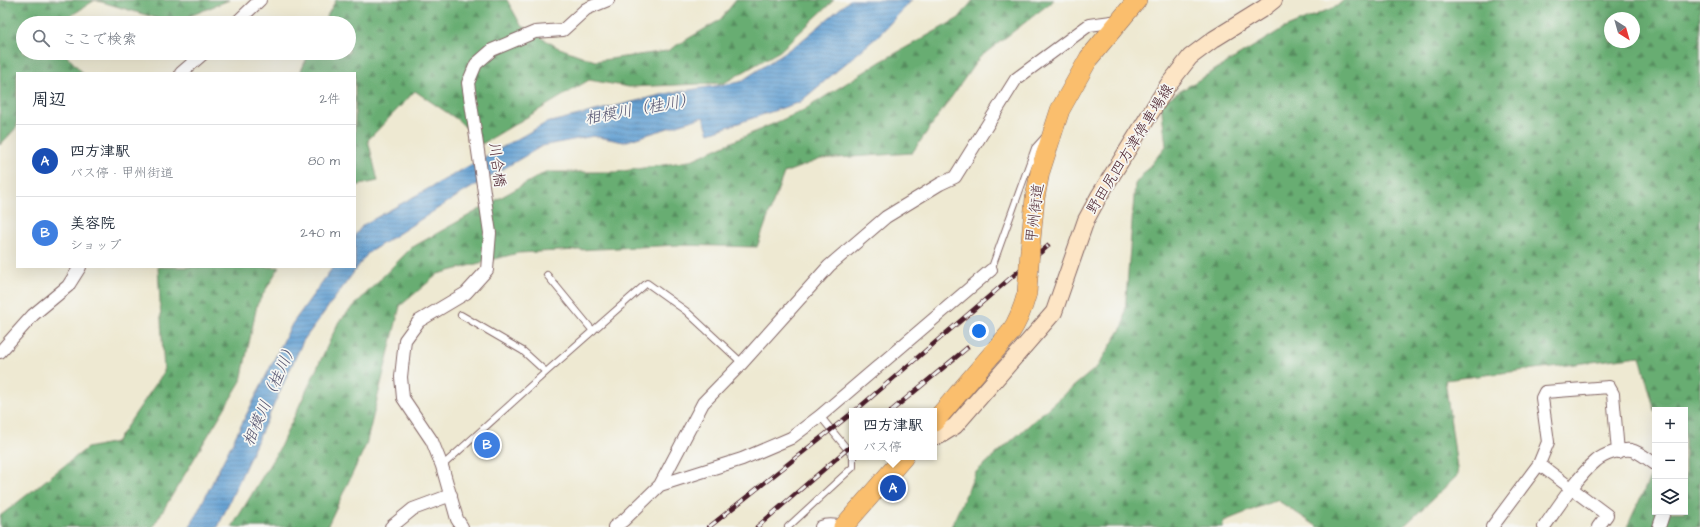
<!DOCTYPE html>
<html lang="ja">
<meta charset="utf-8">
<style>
:root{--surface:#fff;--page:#f2f2f3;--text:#1f2937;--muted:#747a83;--line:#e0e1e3;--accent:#c8321e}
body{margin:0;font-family:"Architects Daughter","Klee One",sans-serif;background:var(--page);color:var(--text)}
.controls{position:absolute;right:12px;bottom:12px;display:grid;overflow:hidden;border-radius:0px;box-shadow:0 4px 16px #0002}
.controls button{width:36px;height:36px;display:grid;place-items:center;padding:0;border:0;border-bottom:1px solid var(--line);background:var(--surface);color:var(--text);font:20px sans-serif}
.compass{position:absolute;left:1604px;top:12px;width:36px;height:36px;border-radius:50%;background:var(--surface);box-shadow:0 4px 16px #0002;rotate:143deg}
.you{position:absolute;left:979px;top:331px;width:14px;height:14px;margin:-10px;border:3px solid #fff;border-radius:50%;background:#1a73e8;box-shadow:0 0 0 6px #1a73e833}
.badge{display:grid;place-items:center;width:26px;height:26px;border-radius:50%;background:var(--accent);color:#fff;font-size:13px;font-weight:700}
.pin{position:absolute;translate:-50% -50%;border:2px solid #fff;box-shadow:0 1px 4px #0006}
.popup{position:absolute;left:849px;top:408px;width:88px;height:52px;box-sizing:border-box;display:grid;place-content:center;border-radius:0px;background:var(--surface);filter:drop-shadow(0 1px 3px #0005);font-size:13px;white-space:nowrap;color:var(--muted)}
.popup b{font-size:15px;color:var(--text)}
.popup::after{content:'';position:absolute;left:50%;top:100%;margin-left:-8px;border:8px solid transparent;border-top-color:var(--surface)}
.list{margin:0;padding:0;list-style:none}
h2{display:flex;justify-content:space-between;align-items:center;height:52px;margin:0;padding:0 16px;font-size:17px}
h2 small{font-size:13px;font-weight:400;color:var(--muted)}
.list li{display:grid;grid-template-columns:26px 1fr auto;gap:12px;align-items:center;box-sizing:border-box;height:72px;padding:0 16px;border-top:1px solid var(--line)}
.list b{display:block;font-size:15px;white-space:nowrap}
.list p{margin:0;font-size:13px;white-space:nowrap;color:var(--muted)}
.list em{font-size:13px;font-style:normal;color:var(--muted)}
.icon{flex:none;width:22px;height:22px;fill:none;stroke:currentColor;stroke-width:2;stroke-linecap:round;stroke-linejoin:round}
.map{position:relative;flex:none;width:1700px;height:527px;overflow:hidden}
.search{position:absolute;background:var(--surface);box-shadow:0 4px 16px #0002;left:16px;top:16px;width:340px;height:44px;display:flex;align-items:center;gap:10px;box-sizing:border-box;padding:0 14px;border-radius:22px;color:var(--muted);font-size:15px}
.panel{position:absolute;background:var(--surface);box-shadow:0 4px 16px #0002;left:16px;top:72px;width:340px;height:196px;border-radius:0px}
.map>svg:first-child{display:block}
.forest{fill:url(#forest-firs);stroke:#58664e;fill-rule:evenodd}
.water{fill:url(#water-rules);stroke:#555f7e}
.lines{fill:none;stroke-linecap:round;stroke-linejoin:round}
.service-casing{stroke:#836665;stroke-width:8}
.minor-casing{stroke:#836665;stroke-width:14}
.secondary-casing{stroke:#836665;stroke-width:18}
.trunk-casing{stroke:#836665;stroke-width:20}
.service{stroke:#fff;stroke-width:6}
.minor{stroke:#fff;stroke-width:12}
.secondary{stroke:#fde5c5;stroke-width:16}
.trunk{stroke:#fabe6d;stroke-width:19}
.rail-casing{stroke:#4a1f2b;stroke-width:4.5}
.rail{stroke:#f6f6f2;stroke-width:3;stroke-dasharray:9;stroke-linecap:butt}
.trunk-bridge-casing{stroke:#836665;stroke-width:20;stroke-linecap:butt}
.trunk-bridge{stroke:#fabe6d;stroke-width:19}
.labels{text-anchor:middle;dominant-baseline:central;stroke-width:3.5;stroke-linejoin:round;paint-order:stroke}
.street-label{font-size:15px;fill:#4a1f2b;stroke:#f6f6f2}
.water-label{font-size:16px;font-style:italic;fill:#53526e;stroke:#f6f6f2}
</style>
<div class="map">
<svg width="1700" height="527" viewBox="0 0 1700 527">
<defs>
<pattern id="forest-firs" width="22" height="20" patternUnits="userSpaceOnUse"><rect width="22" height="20" fill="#67ad72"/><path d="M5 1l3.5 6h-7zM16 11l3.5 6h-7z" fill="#578c5e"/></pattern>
<pattern id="water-rules" width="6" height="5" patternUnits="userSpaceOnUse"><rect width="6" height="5" fill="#609fd2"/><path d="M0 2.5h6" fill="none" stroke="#5181ab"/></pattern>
</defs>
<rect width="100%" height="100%" fill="#f6f6f2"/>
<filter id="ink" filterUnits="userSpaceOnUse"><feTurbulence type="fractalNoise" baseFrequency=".025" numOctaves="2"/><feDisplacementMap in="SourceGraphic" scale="8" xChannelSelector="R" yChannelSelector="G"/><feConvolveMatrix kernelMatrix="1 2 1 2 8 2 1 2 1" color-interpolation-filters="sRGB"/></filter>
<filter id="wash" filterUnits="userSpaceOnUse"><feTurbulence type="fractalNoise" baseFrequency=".012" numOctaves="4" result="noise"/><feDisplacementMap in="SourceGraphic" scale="16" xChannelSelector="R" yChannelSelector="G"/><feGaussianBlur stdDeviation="0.9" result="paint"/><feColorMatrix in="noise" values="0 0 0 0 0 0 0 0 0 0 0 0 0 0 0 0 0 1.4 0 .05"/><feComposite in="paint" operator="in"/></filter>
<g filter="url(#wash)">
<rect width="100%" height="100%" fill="#eee9d2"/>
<path class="forest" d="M0 0H229L173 23 95 0 60 23H23V53H64L83 73H17V127L0 145Z
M336 0H507L521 25 557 47 595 61 667 51 720 20 736 0H834L780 51 724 83 629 87 589 80 482 144 458 120 415 91 368 140 378 181 355 186V73H300L309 53H349V23H323Z
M973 0H1054L979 58 912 153 821 159 784 173 757 247 678 245 518 253 438 274 400 306 366 445 327 527H232L279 449 339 321 411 248 546 172H617L689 161 802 111 880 62 959 18Z
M1344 0H1700V527H1627L1653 471 1655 453V512H1685V410H1655V412L1640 356 1445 380 1458 475 1403 527H1318L1277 500 1224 521 1222 527H951L976 472 1055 402 1097 367 1124 324 1135 184 1166 146 1161 103 1282 29 1337 6ZM1610 18H1634V42H1610Z
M158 267H279L257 305 241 381 153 527H0V516L87 448 116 442 164 372Z"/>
<path class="water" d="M850 0H912L877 37 800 102 709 133 703 117 624 142 593 136 542 146 459 195 368 253 303 341 218 527H190L292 324 333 267H355V235L363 225 546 123 665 94 740 82 800 42Z"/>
</g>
<g filter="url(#ink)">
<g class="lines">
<g class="service-casing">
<path id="service" d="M991 270 1035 148 1044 138
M547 275 593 331
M461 315 523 351 546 372 647 283 686 311 742 363
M820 416 852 455
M442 466 546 372
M788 527 853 467V457"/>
</g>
<g class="minor-casing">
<path id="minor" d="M236 23 260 0
M181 73 204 53
M0 352 33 315 68 286 80 267
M1539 464 1607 515 1598 527
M660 485 742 459 791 438 820 416 991 270
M391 527 413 509 451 495
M462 527 457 519 442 466 432 441 403 398 401 377 405 340 419 321 466 293 487 270 490 233 468 83 476 64 492 50 535 32 563 30 586 9 608 0
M614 527 624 520 660 485 703 403 742 363 829 266 886 217 940 184 955 177 1016 79 1089 25 1119 21
M821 527C828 524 835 525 842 527
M1492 527 1539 464 1548 442 1542 398 1545 392 1609 387 1613 394 1618 452
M1544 527C1558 507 1578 476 1596 461 1604 454 1620 449 1631 450 1640 452 1647 459 1655 464
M1659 527 1664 512"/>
</g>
<g class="secondary-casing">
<path id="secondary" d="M934 436H939L955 426 1054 312 1086 220 1099 196 1168 85 1190 57 1214 39 1264 8 1274 0"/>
</g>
<g class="trunk-casing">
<path id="trunk" d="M1030 250 1035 198 1040 172 1060 110 1089 58 1137 0
M934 422 1010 333C1019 320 1023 308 1027 293
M843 527 904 457"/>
</g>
<use href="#service" class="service"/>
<use href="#minor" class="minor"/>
<use href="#secondary" class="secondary"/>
<use href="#trunk" class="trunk"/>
<g class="rail-casing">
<path id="rail" d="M855 411 1048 246
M891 411 967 348
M709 527 852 413
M757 527 852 445"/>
</g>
<use href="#rail" class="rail"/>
<g class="trunk-bridge-casing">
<path id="trunk-bridge" d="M1027 293 1030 250"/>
</g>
<use href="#trunk-bridge" class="trunk-bridge"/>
</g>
</g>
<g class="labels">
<g class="street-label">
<text transform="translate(1130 149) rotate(-58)">野田尻四方津停車場線</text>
<text transform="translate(497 165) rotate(82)">川合橋</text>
<text transform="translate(1035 213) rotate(-83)">甲州街道</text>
</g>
<g class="water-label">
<text transform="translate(640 109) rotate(-10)">相模川（桂川）</text>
<text transform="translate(270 394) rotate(-66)">相模川（桂川）</text>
</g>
</g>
</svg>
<div class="controls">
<button>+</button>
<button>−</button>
<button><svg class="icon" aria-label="layers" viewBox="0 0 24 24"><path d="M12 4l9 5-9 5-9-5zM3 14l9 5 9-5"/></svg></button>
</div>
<svg class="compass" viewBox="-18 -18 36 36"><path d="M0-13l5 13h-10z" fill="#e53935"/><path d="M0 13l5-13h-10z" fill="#747a83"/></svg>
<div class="you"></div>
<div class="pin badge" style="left:893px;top:488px;background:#1a4fb4">A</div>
<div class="popup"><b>四方津駅</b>バス停</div>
<div class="pin badge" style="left:487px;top:445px;background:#3f7fe0">B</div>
<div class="search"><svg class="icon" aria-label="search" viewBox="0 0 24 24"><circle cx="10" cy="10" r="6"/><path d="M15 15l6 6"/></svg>ここで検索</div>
<section class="panel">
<h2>周辺<small>2件</small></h2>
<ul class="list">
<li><span class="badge" style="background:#1a4fb4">A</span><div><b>四方津駅</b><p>バス停 · 甲州街道</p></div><em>80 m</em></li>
<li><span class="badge" style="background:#3f7fe0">B</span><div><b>美容院</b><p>ショップ</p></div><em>240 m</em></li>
</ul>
</section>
</div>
